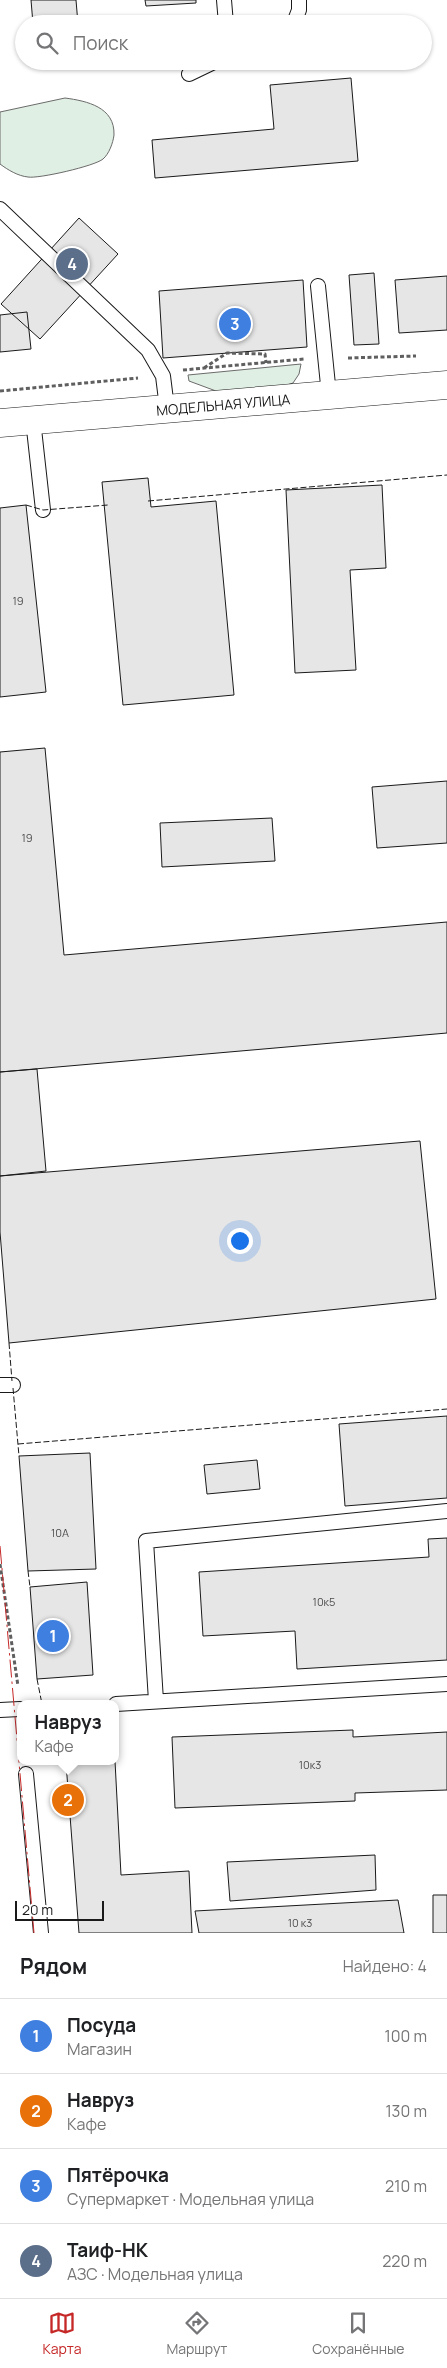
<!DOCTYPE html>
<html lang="ru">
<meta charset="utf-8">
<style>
:root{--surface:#fff;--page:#f6f6f6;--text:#202124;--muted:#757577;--line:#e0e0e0;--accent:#c62828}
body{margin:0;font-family:Manrope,sans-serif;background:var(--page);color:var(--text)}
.scale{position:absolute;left:15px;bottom:12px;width:89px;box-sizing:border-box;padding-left:5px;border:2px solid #1a1a1a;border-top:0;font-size:14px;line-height:18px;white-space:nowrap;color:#1a1a1a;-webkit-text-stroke:4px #fff;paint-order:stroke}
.you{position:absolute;left:239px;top:1240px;width:18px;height:18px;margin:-12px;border:4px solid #fff;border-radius:50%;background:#1a73e8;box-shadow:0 0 0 8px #1a73e833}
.badge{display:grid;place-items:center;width:32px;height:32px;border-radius:50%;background:var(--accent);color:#fff;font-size:16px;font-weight:700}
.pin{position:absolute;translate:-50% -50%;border:2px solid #fff;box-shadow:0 1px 5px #0006}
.popup{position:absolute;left:17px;top:1700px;width:102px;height:65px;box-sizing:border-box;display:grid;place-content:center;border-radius:10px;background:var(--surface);filter:drop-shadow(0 1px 4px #0005);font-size:16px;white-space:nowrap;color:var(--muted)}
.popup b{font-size:19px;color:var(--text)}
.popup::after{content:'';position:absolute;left:50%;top:100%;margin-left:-10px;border:10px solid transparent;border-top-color:var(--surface)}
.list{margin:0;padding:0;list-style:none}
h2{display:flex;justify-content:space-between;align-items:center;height:65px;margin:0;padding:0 20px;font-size:21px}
h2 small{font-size:16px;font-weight:400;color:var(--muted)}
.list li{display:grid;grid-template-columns:32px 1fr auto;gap:15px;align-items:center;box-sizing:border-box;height:75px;padding:0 20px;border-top:1px solid var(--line)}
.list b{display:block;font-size:19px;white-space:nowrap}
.list p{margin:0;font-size:16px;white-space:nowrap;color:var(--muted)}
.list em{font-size:16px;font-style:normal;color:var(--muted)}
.icon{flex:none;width:28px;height:28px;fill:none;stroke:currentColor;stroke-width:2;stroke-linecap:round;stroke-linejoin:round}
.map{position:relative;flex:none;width:447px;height:1933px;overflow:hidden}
.search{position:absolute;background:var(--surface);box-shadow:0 1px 4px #0004;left:15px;right:15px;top:15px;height:55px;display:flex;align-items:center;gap:12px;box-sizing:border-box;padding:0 18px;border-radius:28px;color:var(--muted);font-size:19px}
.sheet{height:365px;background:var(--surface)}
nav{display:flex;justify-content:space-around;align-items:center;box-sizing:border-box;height:70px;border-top:1px solid var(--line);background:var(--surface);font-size:14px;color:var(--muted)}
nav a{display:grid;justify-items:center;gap:2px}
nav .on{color:var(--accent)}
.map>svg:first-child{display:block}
.green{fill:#e0efe3;stroke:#6a6a6a}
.building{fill:#e6e6e6;stroke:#1a1a1a}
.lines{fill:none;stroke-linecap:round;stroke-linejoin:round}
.service-casing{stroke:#1a1a1a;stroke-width:16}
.tertiary-casing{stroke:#1a1a1a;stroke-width:29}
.path{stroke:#5f5f5f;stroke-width:3;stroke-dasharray:4 2.5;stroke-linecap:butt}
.service{stroke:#fff;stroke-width:14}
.tertiary{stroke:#fff;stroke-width:28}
.fence{stroke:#1a1a1a;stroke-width:1;stroke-dasharray:6 2.5;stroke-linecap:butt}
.power{stroke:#c62828;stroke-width:1;stroke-dasharray:18 4 2.5 4;stroke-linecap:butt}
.labels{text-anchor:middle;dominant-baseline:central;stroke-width:4;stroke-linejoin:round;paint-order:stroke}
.number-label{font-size:11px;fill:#4d4d4d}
.street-label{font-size:14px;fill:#1a1a1a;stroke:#fff}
</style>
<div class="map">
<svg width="447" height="1933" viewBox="0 0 447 1933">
<rect width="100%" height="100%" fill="#fff"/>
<path class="green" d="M65 98C87 101 115 107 114 135 113 143 109 154 103 159 95 166 38 179 28 177 18 176 8 170 0 164V112Z
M301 364 299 374 293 383 275 389 216 391 189 381 188 375Z"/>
<path class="building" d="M31 0H76L78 24H33Z
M145 0H196V3L146 6Z
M351 78 358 161 155 178 152 140 274 129 270 85Z
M79 218 118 254 40 339 1 304Z
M374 273 379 344 354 345 349 275Z
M447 276V330L399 333 395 280Z
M303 280 307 347 163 358 159 291Z
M27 312 31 349 0 352V315Z
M148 478 151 507 216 501 234 695 123 705 102 482Z
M382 485 386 568 350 570 356 670 295 673 286 490Z
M26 505 46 692 0 697V508Z
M45 748 64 955 447 922V1033L0 1072V752Z
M447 781V843L377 848 372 787Z
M272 818 275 861 162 867 160 823Z
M37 1069 46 1171 0 1176V1072Z
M420 1141 436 1299 9 1343 0 1232V1176Z
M447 1416V1498L345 1506 339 1424Z
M90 1453 96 1569 28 1571 19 1456Z
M257 1460 260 1489 207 1494 204 1465Z
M447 1538V1660L297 1669 295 1631 203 1636 199 1572 429 1557 428 1539Z
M87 1582 93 1675 37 1679 30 1587Z
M353 1730V1737L447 1732V1790L355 1793V1801L175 1808 172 1737Z
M81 1761H115L121 1875 189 1871 192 1933H79L66 1763Z
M375 1855 376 1890 230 1901 227 1862Z
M433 1895H447V1933H433Z
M398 1900 404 1933H199L195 1911Z"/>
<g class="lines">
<g class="service-casing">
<path id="service" d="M224 0 226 24
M291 24 294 23 299 10V0
M189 74 216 61
M0 209 148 350 163 376 167 408
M318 286 329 395
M33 420 43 510
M0 1385H13
M156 1701 146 1541 447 1511
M116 1704 447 1684
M0 1710 20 1709
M26 1774 41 1933"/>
</g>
<g class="tertiary-casing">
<g id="tertiary">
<path id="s1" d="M0 423 447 385"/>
</g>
</g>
<path class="path" d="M348 358 416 356
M204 368 227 353 265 354 266 363
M183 370 304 359
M0 391 138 378
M0 1564 18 1686"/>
<use href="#service" class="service"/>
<use href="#tertiary" class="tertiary"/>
<path class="fence" d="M148 501 447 475
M26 505 43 510 108 505
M9 1343 12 1381
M13 1388 19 1456
M18 1444 447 1409
M28 1571 30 1587
M37 1679 42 1704
M48 1761 66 1763"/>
<path class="power" d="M0 1546 34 1933"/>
</g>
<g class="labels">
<g class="number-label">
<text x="18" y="600">19</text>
<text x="27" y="837">19</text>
<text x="60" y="1532">10А</text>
<text x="324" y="1601">10к5</text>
<text x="310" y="1764">10к3</text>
<text x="300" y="1922">10 к3</text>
</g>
<g class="street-label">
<text stroke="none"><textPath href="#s1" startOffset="224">МОДЕЛЬНАЯ УЛИЦА</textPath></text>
</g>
</g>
</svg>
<div class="scale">20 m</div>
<div class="you"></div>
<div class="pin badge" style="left:53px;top:1636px;background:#3f7fe0">1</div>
<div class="pin badge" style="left:68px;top:1800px;background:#e8710a">2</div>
<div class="popup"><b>Навруз</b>Кафе</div>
<div class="pin badge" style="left:235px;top:324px;background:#3f7fe0">3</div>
<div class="pin badge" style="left:72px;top:264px;background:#5c6f8a">4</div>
<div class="search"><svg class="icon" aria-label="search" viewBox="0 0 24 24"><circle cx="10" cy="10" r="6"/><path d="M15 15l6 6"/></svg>Поиск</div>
</div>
<section class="sheet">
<h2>Рядом<small>Найдено: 4</small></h2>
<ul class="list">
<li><span class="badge" style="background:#3f7fe0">1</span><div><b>Посуда</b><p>Магазин</p></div><em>100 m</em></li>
<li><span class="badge" style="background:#e8710a">2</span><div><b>Навруз</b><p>Кафе</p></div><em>130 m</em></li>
<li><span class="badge" style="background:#3f7fe0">3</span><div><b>Пятёрочка</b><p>Супермаркет · Модельная улица</p></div><em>210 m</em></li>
<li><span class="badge" style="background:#5c6f8a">4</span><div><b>Таиф-НК</b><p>АЗС · Модельная улица</p></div><em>220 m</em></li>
</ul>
</section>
<nav>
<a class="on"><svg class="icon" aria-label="map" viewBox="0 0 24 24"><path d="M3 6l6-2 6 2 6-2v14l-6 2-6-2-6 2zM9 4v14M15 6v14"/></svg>Карта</a>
<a><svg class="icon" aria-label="directions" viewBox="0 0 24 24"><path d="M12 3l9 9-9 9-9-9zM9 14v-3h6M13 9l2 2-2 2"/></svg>Маршрут</a>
<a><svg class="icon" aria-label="saved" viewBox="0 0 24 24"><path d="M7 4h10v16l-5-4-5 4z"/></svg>Сохранённые</a>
</nav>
